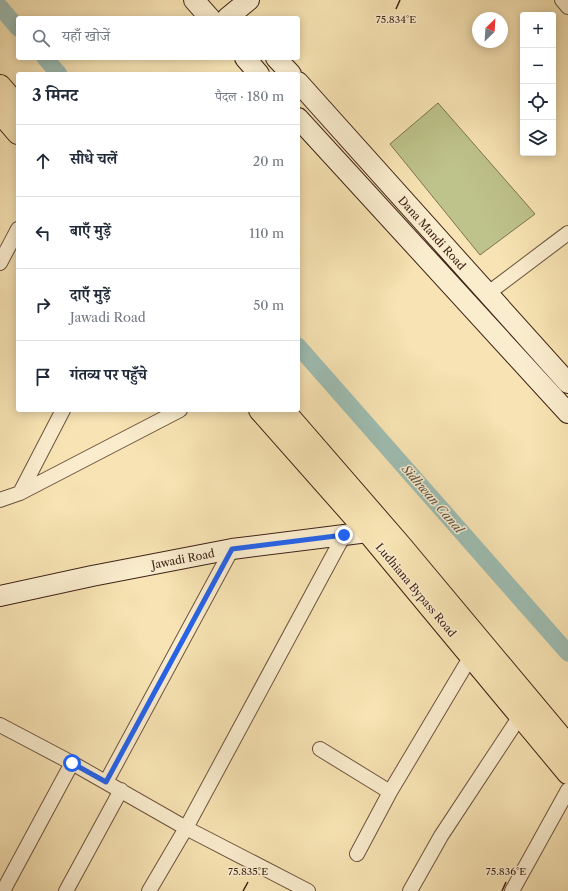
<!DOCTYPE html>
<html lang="hi">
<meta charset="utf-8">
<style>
:root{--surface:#fff;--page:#f2f2f3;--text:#1f2937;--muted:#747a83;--line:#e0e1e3}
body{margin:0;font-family:"Libre Caslon Text","Noto Serif Devanagari",serif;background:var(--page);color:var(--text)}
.controls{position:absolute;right:12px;top:12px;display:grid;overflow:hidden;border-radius:4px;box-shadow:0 2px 10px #0003}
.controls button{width:36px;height:36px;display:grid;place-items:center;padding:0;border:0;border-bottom:1px solid var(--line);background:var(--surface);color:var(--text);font:20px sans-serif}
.compass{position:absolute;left:472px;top:12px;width:36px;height:36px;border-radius:50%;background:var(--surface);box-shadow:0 2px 10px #0003;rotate:25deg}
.stop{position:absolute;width:12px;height:12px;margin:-9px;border:3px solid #2563eb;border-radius:50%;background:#fff}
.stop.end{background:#2563eb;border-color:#fff;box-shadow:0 1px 4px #0008}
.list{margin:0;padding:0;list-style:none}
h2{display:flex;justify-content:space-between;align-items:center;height:52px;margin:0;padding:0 16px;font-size:17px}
h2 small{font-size:13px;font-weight:400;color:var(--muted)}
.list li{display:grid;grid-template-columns:26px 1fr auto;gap:12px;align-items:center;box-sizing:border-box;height:72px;padding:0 16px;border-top:1px solid var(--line)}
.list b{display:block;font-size:15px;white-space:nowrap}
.list p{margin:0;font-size:13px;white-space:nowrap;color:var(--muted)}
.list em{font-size:13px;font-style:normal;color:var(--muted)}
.icon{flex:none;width:22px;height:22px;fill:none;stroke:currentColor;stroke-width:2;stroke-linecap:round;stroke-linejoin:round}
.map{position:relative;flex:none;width:568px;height:891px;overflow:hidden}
.search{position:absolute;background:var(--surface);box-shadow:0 2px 10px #0003;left:16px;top:16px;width:284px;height:44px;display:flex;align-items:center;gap:10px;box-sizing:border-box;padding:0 14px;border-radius:4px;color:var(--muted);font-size:15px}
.panel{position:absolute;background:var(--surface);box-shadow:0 2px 10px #0003;left:16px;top:72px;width:284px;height:340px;border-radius:4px}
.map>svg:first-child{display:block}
.green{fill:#bec38b;stroke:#7e7351}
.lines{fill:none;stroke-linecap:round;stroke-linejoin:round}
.canal{stroke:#9ebdb2;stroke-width:17}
.street-casing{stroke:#6d533e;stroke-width:16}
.secondary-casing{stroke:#3f2317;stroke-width:22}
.highway-casing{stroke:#3f2317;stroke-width:24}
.street{stroke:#faedce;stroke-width:14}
.secondary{stroke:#faedce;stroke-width:20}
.highway{stroke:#f7e3b3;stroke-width:22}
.route{stroke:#2563eb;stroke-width:5}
.ticks{fill:none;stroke:#3f2317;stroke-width:1.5}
.labels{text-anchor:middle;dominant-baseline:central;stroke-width:3;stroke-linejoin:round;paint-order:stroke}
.street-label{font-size:11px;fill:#3f2317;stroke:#faedce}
.water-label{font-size:12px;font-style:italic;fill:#5c5146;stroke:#faedce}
.ticks-label{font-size:10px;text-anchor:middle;fill:#3f2317;stroke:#faedce;stroke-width:3;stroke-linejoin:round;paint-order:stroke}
</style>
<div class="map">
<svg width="568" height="891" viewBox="0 0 568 891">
<rect width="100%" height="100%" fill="#f7e3b3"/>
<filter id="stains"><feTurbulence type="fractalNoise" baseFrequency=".005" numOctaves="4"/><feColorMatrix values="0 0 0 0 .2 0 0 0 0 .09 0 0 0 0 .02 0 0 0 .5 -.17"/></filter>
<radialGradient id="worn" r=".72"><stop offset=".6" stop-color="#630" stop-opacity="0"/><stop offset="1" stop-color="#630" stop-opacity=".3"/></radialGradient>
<path class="green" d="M438 103 535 214 480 255 390 144Z"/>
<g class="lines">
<path class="canal" d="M0 7 18 28
M45 58 59 74
M298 346 568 653"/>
<g class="street-casing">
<path id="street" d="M562 0 568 7
M0 263 18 229
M487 294 568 233
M20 493 63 410
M0 500 20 493 180 410
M0 725 72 763 186 828 308 891
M320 749 390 792
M106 782 232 549
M357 854 390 792 471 656
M3 891 72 763
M66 891 121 790
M149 891 186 828 344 535
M410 891 441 836 520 716
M512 891 568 790"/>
</g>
<g class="secondary-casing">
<path id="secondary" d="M194 0 210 18
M227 18 249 0
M245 58 259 74
M276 58 291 74
M298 82 568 383
M298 118 568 413
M0 596 92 576 232 549 368 532"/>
</g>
<g class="highway-casing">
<path id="highway" d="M0 86 18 107
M0 112 18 133
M260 410 368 532 568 773
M283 410 400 545 568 746"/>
</g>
<use href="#street" class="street"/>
<use href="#secondary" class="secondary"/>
<use href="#highway" class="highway"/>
</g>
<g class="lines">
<path class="route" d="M72 763 106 782 232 549 344 535"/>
</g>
<path class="ticks" d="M396 9 400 0M243 891 248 882M502 891 506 882"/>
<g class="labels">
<g class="street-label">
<text transform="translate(432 233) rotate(48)">Dana Mandi Road</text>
<text transform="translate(183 559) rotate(-11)">Jawadi Road</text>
<text transform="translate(416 590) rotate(50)">Ludhiana Bypass Road</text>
</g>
<g class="water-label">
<text transform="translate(433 499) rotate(49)">Sidhwan Canal</text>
</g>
</g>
<g class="ticks-label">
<text x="396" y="23">75.834°E</text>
<text x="248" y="875">75.835°E</text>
<text x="506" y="875">75.836°E</text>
</g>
<rect width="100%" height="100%" filter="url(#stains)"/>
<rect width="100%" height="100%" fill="url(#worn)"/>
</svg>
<div class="controls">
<button>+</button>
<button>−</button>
<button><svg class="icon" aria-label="locate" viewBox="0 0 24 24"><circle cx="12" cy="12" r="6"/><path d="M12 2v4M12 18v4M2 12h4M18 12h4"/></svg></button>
<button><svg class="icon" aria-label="layers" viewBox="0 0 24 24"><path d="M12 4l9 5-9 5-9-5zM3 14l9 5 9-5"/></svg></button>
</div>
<svg class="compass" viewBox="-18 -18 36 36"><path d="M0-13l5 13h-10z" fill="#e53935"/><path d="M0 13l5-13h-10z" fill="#747a83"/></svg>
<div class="stop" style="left:72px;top:763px"></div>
<div class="stop end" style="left:344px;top:535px"></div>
<div class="search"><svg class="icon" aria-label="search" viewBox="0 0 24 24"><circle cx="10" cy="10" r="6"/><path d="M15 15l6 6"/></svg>यहाँ खोजें</div>
<section class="panel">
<h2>3 मिनट<small>पैदल · 180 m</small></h2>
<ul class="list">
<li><svg class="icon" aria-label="ahead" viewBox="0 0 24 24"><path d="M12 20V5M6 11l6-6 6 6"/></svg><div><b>सीधे चलें</b></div><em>20 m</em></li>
<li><svg class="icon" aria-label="left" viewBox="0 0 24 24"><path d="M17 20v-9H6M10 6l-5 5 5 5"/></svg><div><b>बाएँ मुड़ें</b></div><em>110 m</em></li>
<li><svg class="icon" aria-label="right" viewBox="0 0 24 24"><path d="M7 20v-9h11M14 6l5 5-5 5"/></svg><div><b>दाएँ मुड़ें</b><p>Jawadi Road</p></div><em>50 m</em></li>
<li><svg class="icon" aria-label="arrive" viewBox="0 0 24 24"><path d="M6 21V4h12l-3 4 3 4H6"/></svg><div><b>गंतव्य पर पहुँचे</b></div></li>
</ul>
</section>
</div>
